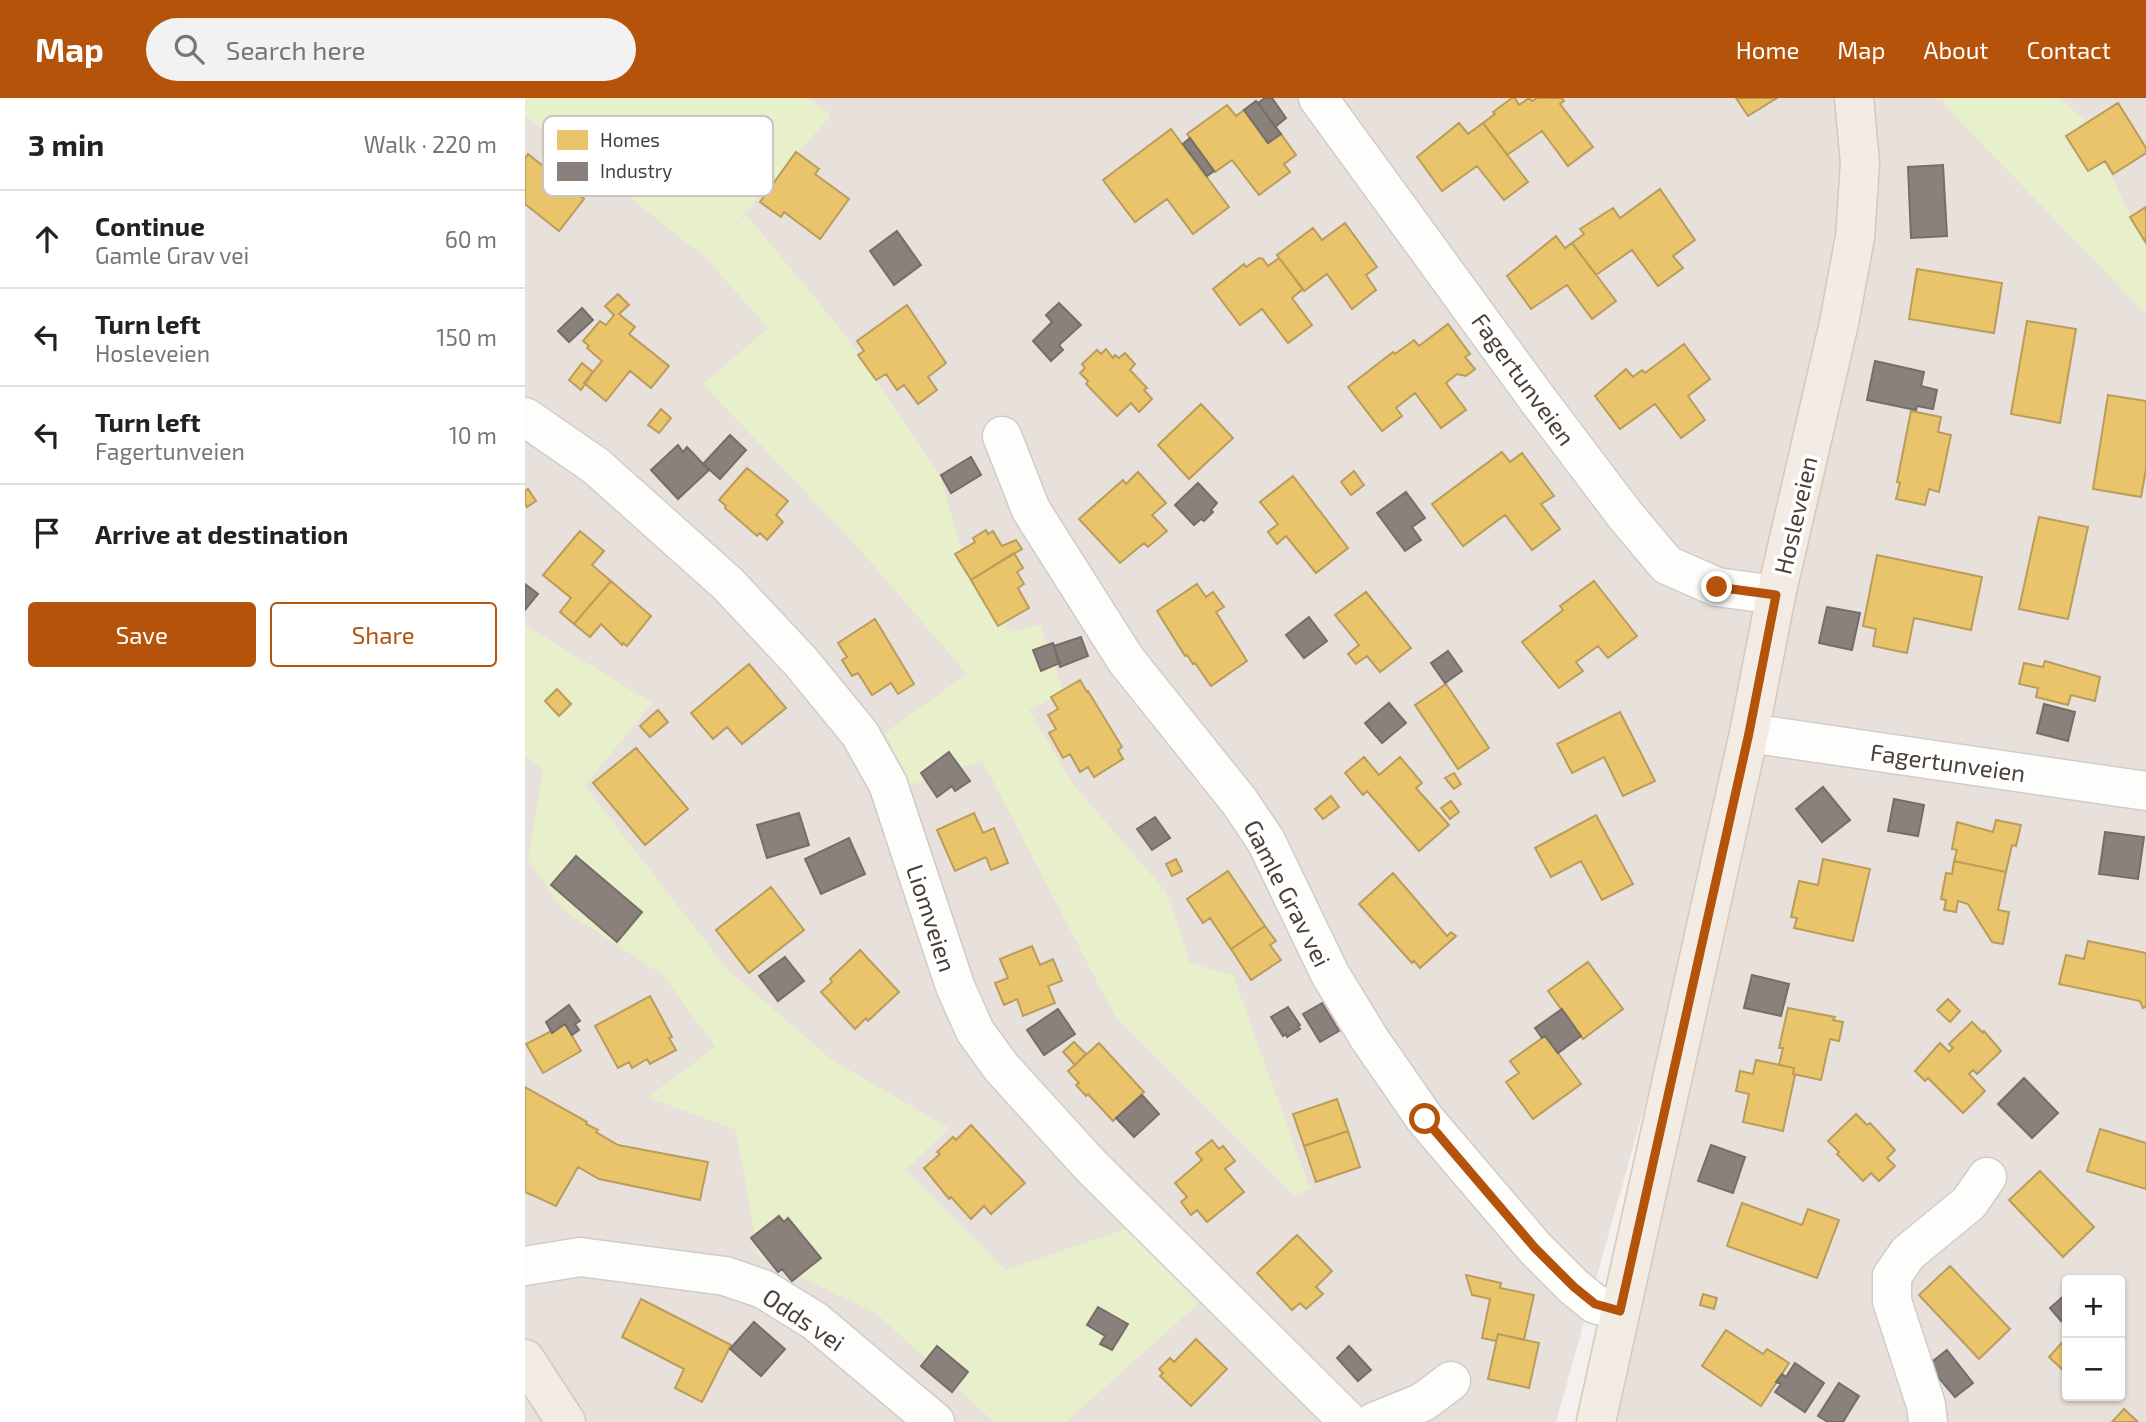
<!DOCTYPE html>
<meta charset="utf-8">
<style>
:root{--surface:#fff;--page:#f2f2f2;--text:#222;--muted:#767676;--line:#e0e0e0;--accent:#b45309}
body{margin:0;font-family:"Exo 2",sans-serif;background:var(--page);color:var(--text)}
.controls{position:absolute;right:21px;bottom:21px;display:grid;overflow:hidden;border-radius:7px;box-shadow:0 2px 5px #0004}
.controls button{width:63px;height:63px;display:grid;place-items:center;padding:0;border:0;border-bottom:2px solid var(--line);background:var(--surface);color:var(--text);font:35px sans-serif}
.stop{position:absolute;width:21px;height:21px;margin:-16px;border:5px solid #b45309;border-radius:50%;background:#fff}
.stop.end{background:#b45309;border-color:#fff;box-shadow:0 2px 7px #0008}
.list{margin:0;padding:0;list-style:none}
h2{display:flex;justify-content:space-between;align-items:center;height:91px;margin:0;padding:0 28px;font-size:30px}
h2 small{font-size:23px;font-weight:400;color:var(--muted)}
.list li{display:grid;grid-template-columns:46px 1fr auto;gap:21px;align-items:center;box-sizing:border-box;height:98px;padding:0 28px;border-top:2px solid var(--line)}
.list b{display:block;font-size:26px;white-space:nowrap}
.list p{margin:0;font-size:23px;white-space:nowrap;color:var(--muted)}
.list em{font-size:23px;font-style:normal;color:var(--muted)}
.actions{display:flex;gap:14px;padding:21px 28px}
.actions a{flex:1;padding:16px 0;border:2px solid var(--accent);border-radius:7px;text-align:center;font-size:24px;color:var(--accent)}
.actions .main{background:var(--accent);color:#fff}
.icon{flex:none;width:38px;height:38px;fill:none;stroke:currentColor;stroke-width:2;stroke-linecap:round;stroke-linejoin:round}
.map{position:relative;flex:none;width:1621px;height:1324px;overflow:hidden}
header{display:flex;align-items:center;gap:42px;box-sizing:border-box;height:98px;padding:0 35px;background:var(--accent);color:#fff}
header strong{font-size:33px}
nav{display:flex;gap:38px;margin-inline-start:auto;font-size:24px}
.search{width:490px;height:63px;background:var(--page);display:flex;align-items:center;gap:18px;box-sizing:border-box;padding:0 24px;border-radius:38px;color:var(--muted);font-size:26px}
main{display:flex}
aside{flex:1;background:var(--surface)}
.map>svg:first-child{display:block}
.residential{fill:#e8e0da;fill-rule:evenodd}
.green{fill:#e8efcb}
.homes{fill:#e9c46a;stroke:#ba9c5b;stroke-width:2}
.industry{fill:#8a817c;stroke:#776d67;stroke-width:2}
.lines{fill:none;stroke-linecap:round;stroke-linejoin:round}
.minor-casing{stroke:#d0ccc9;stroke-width:41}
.major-casing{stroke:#d8c7b8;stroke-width:41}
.minor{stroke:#fdfdfc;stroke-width:38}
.major{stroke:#f2ece5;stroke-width:38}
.route{stroke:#b45309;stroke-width:9}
.labels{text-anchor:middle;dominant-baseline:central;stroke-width:7;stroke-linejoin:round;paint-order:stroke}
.street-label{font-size:24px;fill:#4b3f37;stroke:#fff}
.key{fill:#fff;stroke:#c9c5c3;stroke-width:2}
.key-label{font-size:19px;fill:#4b3f37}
</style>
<header>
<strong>Map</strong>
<div class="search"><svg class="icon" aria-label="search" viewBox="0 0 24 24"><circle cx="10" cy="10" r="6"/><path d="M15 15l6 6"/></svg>Search here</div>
<nav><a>Home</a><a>Map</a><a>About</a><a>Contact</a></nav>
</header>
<main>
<aside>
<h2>3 min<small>Walk · 220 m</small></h2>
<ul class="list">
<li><svg class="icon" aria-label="ahead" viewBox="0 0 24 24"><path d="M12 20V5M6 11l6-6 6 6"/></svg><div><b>Continue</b><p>Gamle Grav vei</p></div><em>60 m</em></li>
<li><svg class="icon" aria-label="left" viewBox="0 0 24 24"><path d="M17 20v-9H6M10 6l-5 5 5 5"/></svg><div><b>Turn left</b><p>Hosleveien</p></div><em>150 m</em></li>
<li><svg class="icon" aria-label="left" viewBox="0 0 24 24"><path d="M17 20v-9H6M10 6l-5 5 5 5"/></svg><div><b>Turn left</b><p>Fagertunveien</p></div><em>10 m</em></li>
<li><svg class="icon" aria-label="arrive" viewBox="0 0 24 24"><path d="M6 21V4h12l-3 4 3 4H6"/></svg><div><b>Arrive at destination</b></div></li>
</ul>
<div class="actions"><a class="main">Save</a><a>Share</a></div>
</aside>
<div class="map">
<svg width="1621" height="1324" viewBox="0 0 1621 1324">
<rect width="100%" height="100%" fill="#f3f0ed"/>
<path class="residential" d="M282 0H1621V1324H1082L1220 649 1031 1324H0V17L180 158 306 17ZM1542 1182H1595V1298H1542Z"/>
<path class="green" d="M0 0H282L306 17 198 140 221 116 320 237 415 378 438 455 485 534 515 527 539 594 504 612 547 685 641 794 665 865 708 877 785 1091 769 1097 590 918 457 662 386 687 360 635 442 576 336 453 178 286 243 230 180 159 0 17Z
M1416 0H1535L1559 22 1621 149V216L1428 16Z
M0 527 127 605 60 688 201 870 307 962 424 1030 381 1072 480 1172 606 1129 675 1204 541 1324H469L352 1216 233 1158 211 1032 123 999 190 949 139 878 39 812 3 763 18 672 0 657Z"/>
<path class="homes" d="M987 0H990L994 7 1004 0 1007 3 1012 0H1037L1039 3 1035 6 1068 49 1043 68 1017 33 982 57 958 25 970 16 968 14Z
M1211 0H1252L1223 18Z
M1593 5 1621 50V55L1588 76 1580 63 1563 73 1541 38Z
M702 7 711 18 719 12 743 45 756 36 771 57 759 66 765 74 734 97 707 62 690 74 662 36Z
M934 25 943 36 958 25 1003 84 979 102 952 68 917 93 892 59Z
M646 31 704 109 668 136 642 101 610 124 578 82Z
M271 54 294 71 290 76 324 101 295 141 259 114 256 119 235 104Z
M3 56 59 101 34 133 0 106V61Z
M1135 91 1170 142 1148 158 1158 170 1133 188 1107 152 1071 177 1047 145 1059 136 1055 131 1088 110 1095 120Z
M1621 109V145L1605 119Z
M820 125 852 169 841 177 851 192 827 211 802 176 779 193 752 157 788 130 797 142Z
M1031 138 1040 150 1047 145 1091 203 1067 221 1042 187 1006 211 982 178Z
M734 160 738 161 743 168 754 160 778 191 767 200 787 227 763 245 737 211 715 227 688 191 719 166 721 169Z
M1392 171 1477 185 1469 235 1384 221Z
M93 196 104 207 94 216 110 229 104 236 144 268 126 290 105 273 81 303 59 285 77 263 62 250 64 248 58 243 75 223 81 227 89 217 80 208Z
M382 207 421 265 403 279 412 292 393 306 379 287 372 292 361 276 351 282 333 257 339 253 332 243Z
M1502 223 1551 231 1535 325 1486 316Z
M923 226 945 256 940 259 950 271 941 278 932 276 921 285 941 312 916 330 890 295 871 310 877 318 857 333 823 289 868 254 870 256 889 242 894 248Z
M1159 246 1185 281 1163 298 1180 322 1156 340 1130 306 1095 331 1070 298 1101 271 1108 279 1117 272 1120 275Z
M581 251 588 260 590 257 594 260 600 255 610 266 605 272 622 290 619 292 627 301 614 314 606 305 592 318 561 286 563 283 555 275 560 270 557 266 572 252 576 256Z
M57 265 68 274 56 292 44 282Z
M1583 297 1621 303V371L1616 399 1568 391Z
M676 306 708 340 664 381 633 347Z
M136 311 146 320 134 335 123 327Z
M1386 313 1416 319 1413 334 1426 337 1414 394 1404 391 1400 407 1371 401 1375 385 1372 384Z
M977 354 985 364 997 355 1029 398 1016 406 1035 431 1007 452 980 417 938 448 907 406Z
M222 370 263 403 251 417 258 424 242 442 235 435 232 438 200 410 201 408 194 402Z
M829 373 839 387 826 397 816 384Z
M613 374 641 405 627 417 642 433 623 449 619 445 595 465 554 421 598 382 601 386Z
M768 378 823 450 791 475 761 438 752 446 743 434 753 426 735 404Z
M3 391 11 403 2 409 0 406V393Z
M1514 419 1563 429 1543 521 1494 511Z
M461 432 463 436 468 433 477 448 491 442 497 451 446 482 430 456 450 444 448 440Z
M55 433 79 453 67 467 86 483 49 526 35 514 46 500 18 477Z
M489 455 498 470 492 474 499 486 493 490 504 510 473 528 446 482Z
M1352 457 1457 479 1446 532 1389 520 1382 555 1348 548 1351 531 1338 528Z
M86 483 126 518 102 548 98 545 97 547 76 526 65 539 49 526Z
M1069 483 1112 538 1083 560 1073 548 1051 564 1058 573 1034 590 997 544 1038 512 1035 508Z
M672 486 681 499 688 494 699 509 691 514 722 563 686 588 670 565 668 566 662 557 660 558 632 513Z
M841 494 886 550 855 574 842 558 831 566 823 556 834 547 810 517Z
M350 521 389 586 373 596 366 585 347 597 333 575 327 578 317 562 322 559 313 545Z
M1520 563 1575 579 1570 603 1546 597 1543 607 1511 599 1513 590 1494 586 1499 565 1518 569Z
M224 566 261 610 217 646 202 629 188 641 166 615Z
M555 582 562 594 563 593 597 649 593 652 598 661 569 679 563 669 555 674 545 656 538 660 524 635 531 631 523 617 533 611 526 599Z
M921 586 964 650 933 671 890 607Z
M32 591 46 606 34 618 20 603Z
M133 612 143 624 125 639 115 628Z
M1095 614 1130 683 1098 698 1079 659 1047 675 1032 646Z
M111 650 163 711 120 747 68 685Z
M839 659 854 677 875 659 897 685 891 690 924 727 894 753 842 693 838 697 820 675Z
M929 675 936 686 929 691 920 680Z
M806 698 814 709 798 721 790 711Z
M926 703 934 714 925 721 916 710Z
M449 715 458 735 469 730 483 765 466 772 461 759 430 773 412 732Z
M1071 717 1108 786 1077 802 1056 763 1026 779 1010 750Z
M1471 722 1496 727 1491 748 1487 747 1481 774 1429 763 1432 752 1427 751 1432 724 1468 734Z
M651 761 657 773 647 778 641 766Z
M1298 761 1345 771 1328 843 1269 830 1272 820 1266 819 1274 783 1293 787Z
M1429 763 1481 774 1473 812 1484 814 1478 846 1467 844 1443 806 1433 803 1431 814 1419 812 1421 802 1416 801 1421 775 1427 776Z
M703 773 740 828 706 851 685 820 678 825 662 801Z
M868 775 922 838 926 834 931 838 895 870 889 863 887 865 834 806Z
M246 789 279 832 224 875 191 832Z
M740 828 751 843 745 847 756 862 726 882 706 851Z
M1563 843 1621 855V909L1618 910 1615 903 1534 886 1541 857 1559 861Z
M507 848 515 867 528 861 537 883 523 888 530 905 498 918 492 901 479 907 470 885 483 880 475 861Z
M335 852 374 894 343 923 341 920 330 931 296 894 307 884 305 881Z
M1063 864 1098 911 1058 941 1023 893Z
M125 898 147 939 144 940 151 952 125 966 122 961 107 970 104 964 93 970 70 928Z
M1423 901 1435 913 1425 924 1412 912Z
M1263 910 1310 919 1308 922 1318 924 1314 943 1305 941 1296 982 1268 976 1269 970 1254 967 1258 950H1254Z
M1447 924 1458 935 1459 933 1476 953 1452 976 1448 972 1444 976 1460 993 1438 1015 1403 980 1400 983 1390 973 1415 945 1424 954 1428 950 1424 946Z
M40 926 56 953 18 975 1 946Z
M1020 938 1056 986 1008 1021 981 984 994 975 985 963Z
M549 944 561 956 550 967 538 954Z
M574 945 619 994 588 1023 563 996 561 998 551 987 554 985 543 973Z
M1231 962 1269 970 1268 976 1270 977 1258 1033 1218 1024 1224 996 1211 993 1215 973 1228 976Z
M0 989 62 1024 61 1026 73 1032 71 1034 93 1047 183 1064 175 1102 74 1081 53 1069 31 1108 0 1094Z
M812 1001 823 1033 779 1048 768 1016Z
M1331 1016 1342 1027 1345 1025 1370 1052 1362 1060 1370 1068 1354 1083 1346 1075 1338 1083 1312 1056 1314 1054 1303 1043Z
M446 1027 500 1085 466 1116 459 1108 446 1121 426 1099 424 1101 399 1070 415 1056 412 1054 428 1039 431 1042Z
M1575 1031 1621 1045V1091L1562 1073Z
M823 1033 835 1069 791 1084 779 1048Z
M687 1042 694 1051 698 1048 710 1063 700 1071 719 1094 682 1124 672 1112 666 1117 656 1104 662 1099 650 1085 677 1062 671 1055Z
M1515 1073 1569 1129 1538 1159 1484 1102Z
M1217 1105 1277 1127 1283 1111 1314 1122 1292 1180 1202 1148Z
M772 1137 807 1173 791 1189 798 1196 781 1211 775 1205 767 1212 732 1175Z
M1425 1168 1485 1231 1454 1261 1394 1197Z
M941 1177 976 1185 975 1190 1009 1197 999 1242 973 1236 971 1243 957 1240 965 1201 947 1197Z
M1178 1196 1192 1200 1189 1211 1175 1207Z
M116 1201 206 1247 177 1304 150 1290 159 1271 97 1239Z
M1201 1232 1238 1256 1242 1251 1264 1265 1236 1308 1177 1268Z
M973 1236 1014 1245 1004 1290 963 1281Z
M1542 1239V1276L1524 1259Z
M671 1241 702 1271 666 1308 635 1278 638 1275 634 1271 645 1260 649 1264Z
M1599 1311 1613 1324H1587Z"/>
<path class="industry" d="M740 0H747L761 20 750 29 733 5Z
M731 3 756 36 743 45 719 12Z
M665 40 689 73 682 78 658 46Z
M1418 67 1422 138 1386 140 1383 69Z
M372 133 396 167 369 187 345 153Z
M534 205 556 227 534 247 538 252 526 263 508 243 527 224 521 217Z
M57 210 68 222 44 244 33 233Z
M1350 263 1399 274 1396 288 1412 292 1408 311 1392 308 1391 312 1342 302Z
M205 337 221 352 195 381 178 366Z
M153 347 158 354 162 349 184 372 153 401 126 372Z
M446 359 456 377 426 395 416 377Z
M673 385 692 405 686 412 688 414 679 423 676 421 669 427 650 407Z
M881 394 900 420 887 429 896 442 880 453 852 415Z
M0 486 13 496 0 512Z
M1302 509 1335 515 1327 552 1294 545Z
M784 519 802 543 779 560 761 537Z
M556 539 563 558 535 569 529 548Z
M528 545 535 565 516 573 508 552Z
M923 553 937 573 920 585 906 565Z
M864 605 881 625 857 645 840 625Z
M1519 606 1550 614 1543 643 1512 635Z
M424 654 445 683 430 693 427 688 412 699 396 675Z
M1298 689 1325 722 1297 744 1271 711Z
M1369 701 1399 707 1393 738 1363 733Z
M274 715 284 747 242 760 232 727Z
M630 719 645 740 627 752 612 731Z
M1580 734 1619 739 1613 781 1574 776Z
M324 740 340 776 296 796 280 761Z
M51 758 117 814 92 844 26 787Z
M260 859 279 883 253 903 234 878Z
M1227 877 1264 886 1256 918 1219 910Z
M797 905 814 933 795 944 778 916Z
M44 907 55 923 50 926 54 932 47 937 40 926 27 935 21 924Z
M763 909 775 927 773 928 775 931 762 939 761 936 758 938 746 919Z
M533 911 550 936 519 957 502 932Z
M1037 911 1056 938 1033 955 1020 938 1017 940 1010 930Z
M1499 980 1533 1015 1507 1040 1473 1006Z
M617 997 634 1016 609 1039 591 1020Z
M1186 1047 1220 1059 1208 1095 1173 1083Z
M254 1118 259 1124 263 1120 296 1160 267 1183 257 1171 253 1174 226 1140Z
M1542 1195V1217L1536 1223 1525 1210Z
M573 1209 603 1226 587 1252 575 1246 580 1238 562 1227Z
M229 1224 260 1251 236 1278 205 1251Z
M412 1248 443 1274 427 1294 396 1268Z
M824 1248 846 1272 833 1283 812 1260Z
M1422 1252 1448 1285 1430 1299 1403 1267Z
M1270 1265 1299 1285 1280 1314 1250 1294 1256 1286 1251 1284 1257 1276 1261 1279Z
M1314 1285 1334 1298 1318 1324H1303L1293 1318Z"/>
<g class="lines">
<g class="minor-casing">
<path id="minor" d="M793 0 1013 302 1100 417 1142 467 1192 489 1251 497
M0 319 71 368 203 486 276 564 335 636 363 686 430 888 450 933 476 969 566 1068 824 1324
M477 338 506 412 601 562 714 703 741 743 805 876 844 940 900 1021 1010 1150 1049 1189 1070 1206 1095 1213
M1224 635 1621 693
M0 1168 55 1159 200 1178 238 1191 290 1223 410 1324
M849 1324 898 1304 926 1283
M1403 1324 1401 1307 1367 1203V1178L1383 1155 1444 1105 1462 1079"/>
</g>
<g class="major-casing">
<path id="major" d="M0 1261 41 1324
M1071 1324 1224 635 1251 497 1314 225 1330 139 1335 65 1329 0"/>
</g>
<use href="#minor" class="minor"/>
<use href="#major" class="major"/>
</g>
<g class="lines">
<path class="route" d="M900 1021 1010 1150 1049 1189 1070 1206 1095 1213 1224 635 1251 497 1192 489"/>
</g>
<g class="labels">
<g class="street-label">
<text transform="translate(999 281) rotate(54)">Fagertunveien</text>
<text transform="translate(1270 417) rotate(-77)">Hosleveien</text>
<text transform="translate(1423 664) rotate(8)">Fagertunveien</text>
<text transform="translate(763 795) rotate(63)">Gamle Grav vei</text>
<text transform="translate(407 820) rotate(72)">Liomveien</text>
<text transform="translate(279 1221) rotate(34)">Odds vei</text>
</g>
</g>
<rect x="18" y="18" width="230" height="80" rx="10" class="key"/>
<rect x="32" y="32" width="31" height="20" fill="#e9c46a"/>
<rect x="32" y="64" width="31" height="19" fill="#8a817c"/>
<g class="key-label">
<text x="75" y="49">Homes</text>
<text x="75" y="80">Industry</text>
</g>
</svg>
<div class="controls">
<button>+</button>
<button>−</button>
</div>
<div class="stop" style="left:900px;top:1021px"></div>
<div class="stop end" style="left:1192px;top:489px"></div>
</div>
</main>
